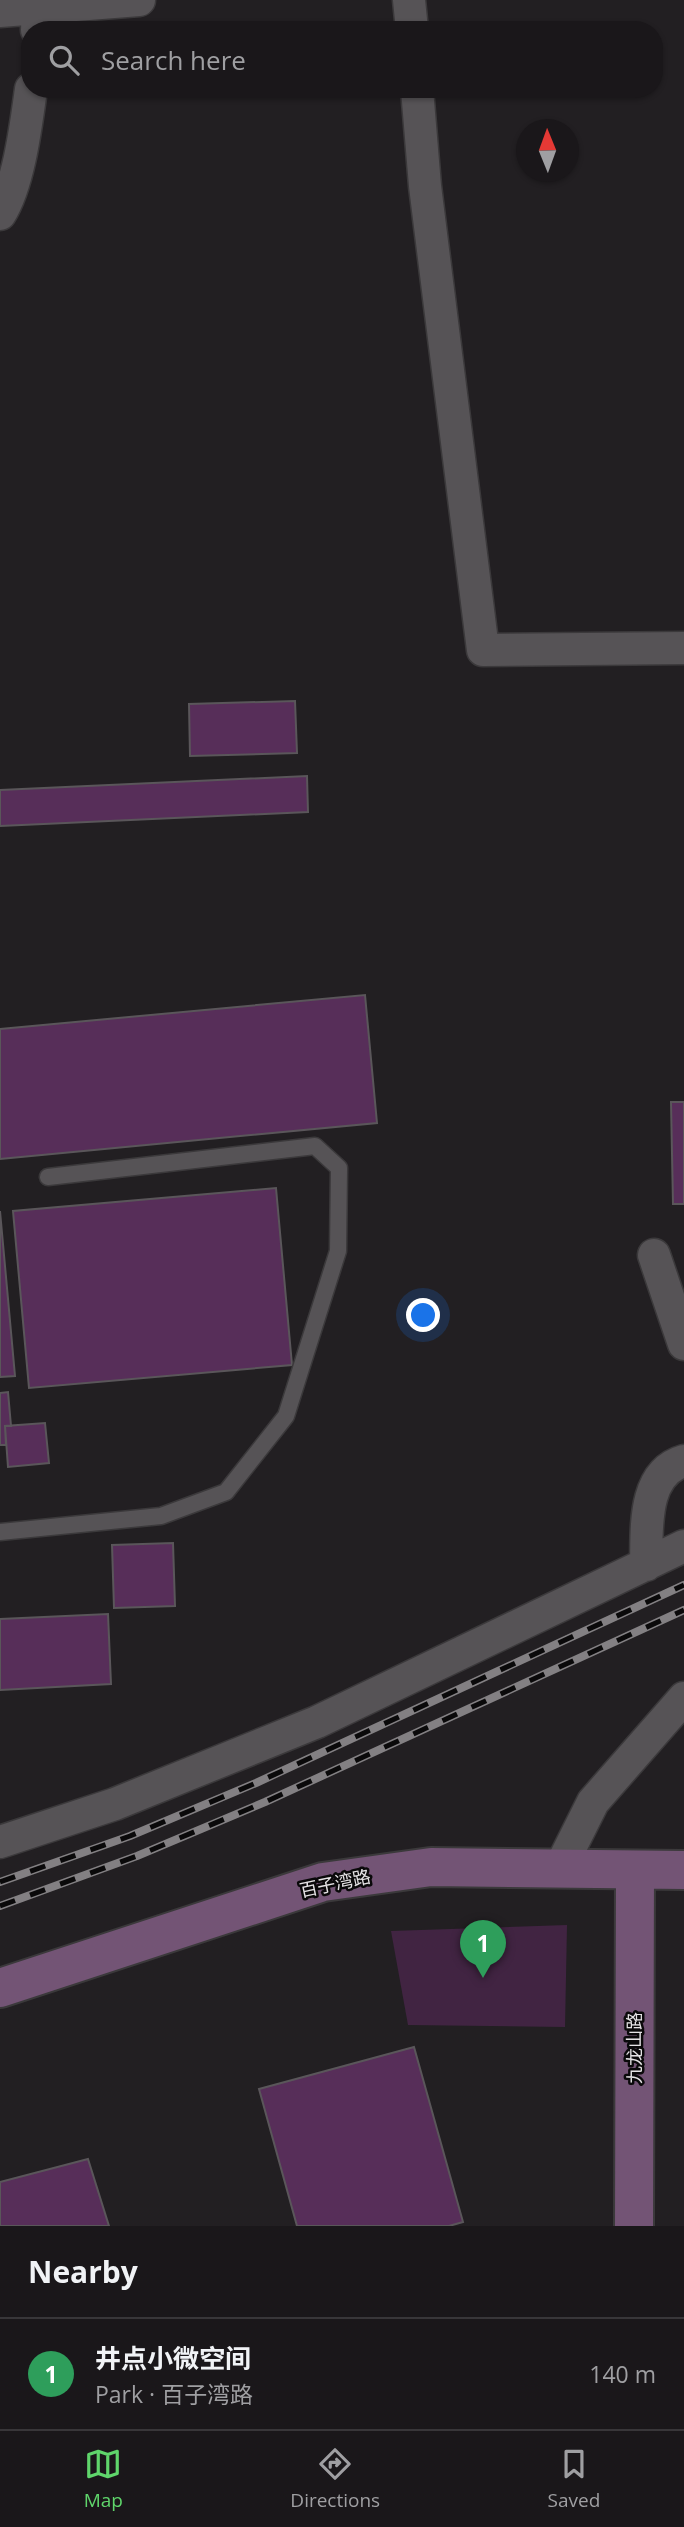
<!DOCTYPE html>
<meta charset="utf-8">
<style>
:root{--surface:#1a171a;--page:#232023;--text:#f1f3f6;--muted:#9f9fa2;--line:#383639;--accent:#5fd56b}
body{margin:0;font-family:"Open Sans","Noto Sans SC",sans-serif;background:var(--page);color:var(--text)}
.compass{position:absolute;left:516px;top:119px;width:63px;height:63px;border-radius:50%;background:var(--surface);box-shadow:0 2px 5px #0004;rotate:359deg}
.you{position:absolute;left:424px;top:1316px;width:24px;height:24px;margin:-18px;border:5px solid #fff;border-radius:50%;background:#1a73e8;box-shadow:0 0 0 10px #1a73e833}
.badge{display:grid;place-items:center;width:46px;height:46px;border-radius:50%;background:var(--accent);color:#fff;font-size:23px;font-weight:700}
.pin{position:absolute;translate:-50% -58px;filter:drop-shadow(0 2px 4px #0008)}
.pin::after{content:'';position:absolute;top:37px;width:24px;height:21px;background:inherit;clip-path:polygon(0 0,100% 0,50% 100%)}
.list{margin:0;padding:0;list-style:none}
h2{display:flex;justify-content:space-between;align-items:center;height:91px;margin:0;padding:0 28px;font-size:30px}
h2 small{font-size:23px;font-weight:400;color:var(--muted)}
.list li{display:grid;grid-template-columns:46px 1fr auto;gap:21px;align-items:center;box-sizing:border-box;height:112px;padding:0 28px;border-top:2px solid var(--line)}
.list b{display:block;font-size:26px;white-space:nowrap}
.list p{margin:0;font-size:23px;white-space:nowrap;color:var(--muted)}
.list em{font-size:23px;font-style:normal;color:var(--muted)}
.icon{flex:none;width:38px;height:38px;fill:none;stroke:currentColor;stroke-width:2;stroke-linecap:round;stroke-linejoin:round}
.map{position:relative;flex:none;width:684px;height:2226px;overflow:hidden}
.search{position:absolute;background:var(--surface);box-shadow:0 2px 5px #0004;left:21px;right:21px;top:21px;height:77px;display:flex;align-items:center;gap:18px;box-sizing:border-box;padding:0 24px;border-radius:28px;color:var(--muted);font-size:26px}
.sheet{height:203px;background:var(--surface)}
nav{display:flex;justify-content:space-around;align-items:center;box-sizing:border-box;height:98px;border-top:2px solid var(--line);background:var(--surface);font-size:19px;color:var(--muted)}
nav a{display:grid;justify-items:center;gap:4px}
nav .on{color:var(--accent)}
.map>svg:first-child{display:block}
.green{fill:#412442}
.building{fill:#572e59;stroke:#5a565a;stroke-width:2}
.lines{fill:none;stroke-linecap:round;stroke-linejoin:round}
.lane-casing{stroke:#3b393b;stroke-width:19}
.street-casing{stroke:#3b393b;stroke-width:35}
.secondary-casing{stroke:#3b393b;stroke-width:42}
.lane{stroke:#565356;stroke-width:16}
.street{stroke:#565356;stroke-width:32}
.secondary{stroke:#735475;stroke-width:38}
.rail-casing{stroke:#838083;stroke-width:8}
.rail{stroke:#0a090a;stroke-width:5;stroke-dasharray:16;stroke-linecap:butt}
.labels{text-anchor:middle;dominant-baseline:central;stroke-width:5;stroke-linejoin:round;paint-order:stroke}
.street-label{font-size:18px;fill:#e5e3e5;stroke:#0a090a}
</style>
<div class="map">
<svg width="684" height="2226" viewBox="0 0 684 2226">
<rect width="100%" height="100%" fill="#221f22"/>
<path class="green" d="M567 1925 565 2027 408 2025 391 1931Z"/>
<path class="building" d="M295 701 297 753 190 756 189 704Z
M307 776 308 812 0 826V790Z
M365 995 377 1123 0 1159V1029Z
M671 1102H684V1204H673Z
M276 1188 292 1365 29 1388 13 1211Z
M0 1211 15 1376 0 1377Z
M8 1392 11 1426H5L6 1445H0V1393Z
M45 1423 49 1463 8 1467 5 1426Z
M173 1543 175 1606 114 1608 112 1545Z
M108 1614 111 1684 0 1690V1619Z
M414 2047 463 2222 449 2226H297L259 2089Z
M88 2159 109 2226H0V2182Z"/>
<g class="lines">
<g class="lane-casing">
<path id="lane" d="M0 1532 161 1516 226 1492 286 1416 338 1251 339 1168 315 1146 48 1177"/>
</g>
<g class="street-casing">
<path id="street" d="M409 0 412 30
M0 11 38 8
M37 30 38 8 139 0
M417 89 425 186 483 650 684 648
M0 214C19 184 26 125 31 89
M654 1255 684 1344
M646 1565C647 1530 642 1473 684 1461
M0 1842 115 1804 317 1722 684 1546
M560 1868 593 1802 684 1698"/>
</g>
<g class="secondary-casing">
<path id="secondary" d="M0 1988 323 1882 431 1867 684 1870
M634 2226 635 1870"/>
</g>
<use href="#lane" class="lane"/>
<use href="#street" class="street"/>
<use href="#secondary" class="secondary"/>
<g class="rail-casing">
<path id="rail" d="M0 1882 130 1836 256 1783 684 1585
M0 1906 137 1856 265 1802 684 1610"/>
</g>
<use href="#rail" class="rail"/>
</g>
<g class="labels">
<g class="street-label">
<text transform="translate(335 1883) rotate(-12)">百子湾路</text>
<text transform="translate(634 2048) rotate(-90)">九龙山路</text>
</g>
</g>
</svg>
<svg class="compass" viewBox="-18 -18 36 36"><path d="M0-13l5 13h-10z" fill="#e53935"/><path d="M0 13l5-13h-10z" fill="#9f9fa2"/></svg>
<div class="you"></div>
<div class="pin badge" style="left:483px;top:1978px;background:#2e9e5b">1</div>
<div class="search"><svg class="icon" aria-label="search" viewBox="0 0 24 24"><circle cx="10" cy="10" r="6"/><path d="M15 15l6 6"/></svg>Search here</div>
</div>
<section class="sheet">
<h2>Nearby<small></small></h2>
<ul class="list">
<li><span class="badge" style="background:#2e9e5b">1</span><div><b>井点小微空间</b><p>Park · 百子湾路</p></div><em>140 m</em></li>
</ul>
</section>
<nav>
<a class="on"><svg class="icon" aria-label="map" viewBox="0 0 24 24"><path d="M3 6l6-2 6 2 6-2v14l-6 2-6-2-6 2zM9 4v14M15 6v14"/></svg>Map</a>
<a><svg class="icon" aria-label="directions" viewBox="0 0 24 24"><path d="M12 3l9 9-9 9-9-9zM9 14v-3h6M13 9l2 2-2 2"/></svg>Directions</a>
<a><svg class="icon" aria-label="saved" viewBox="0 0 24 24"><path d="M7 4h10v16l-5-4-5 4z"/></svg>Saved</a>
</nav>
